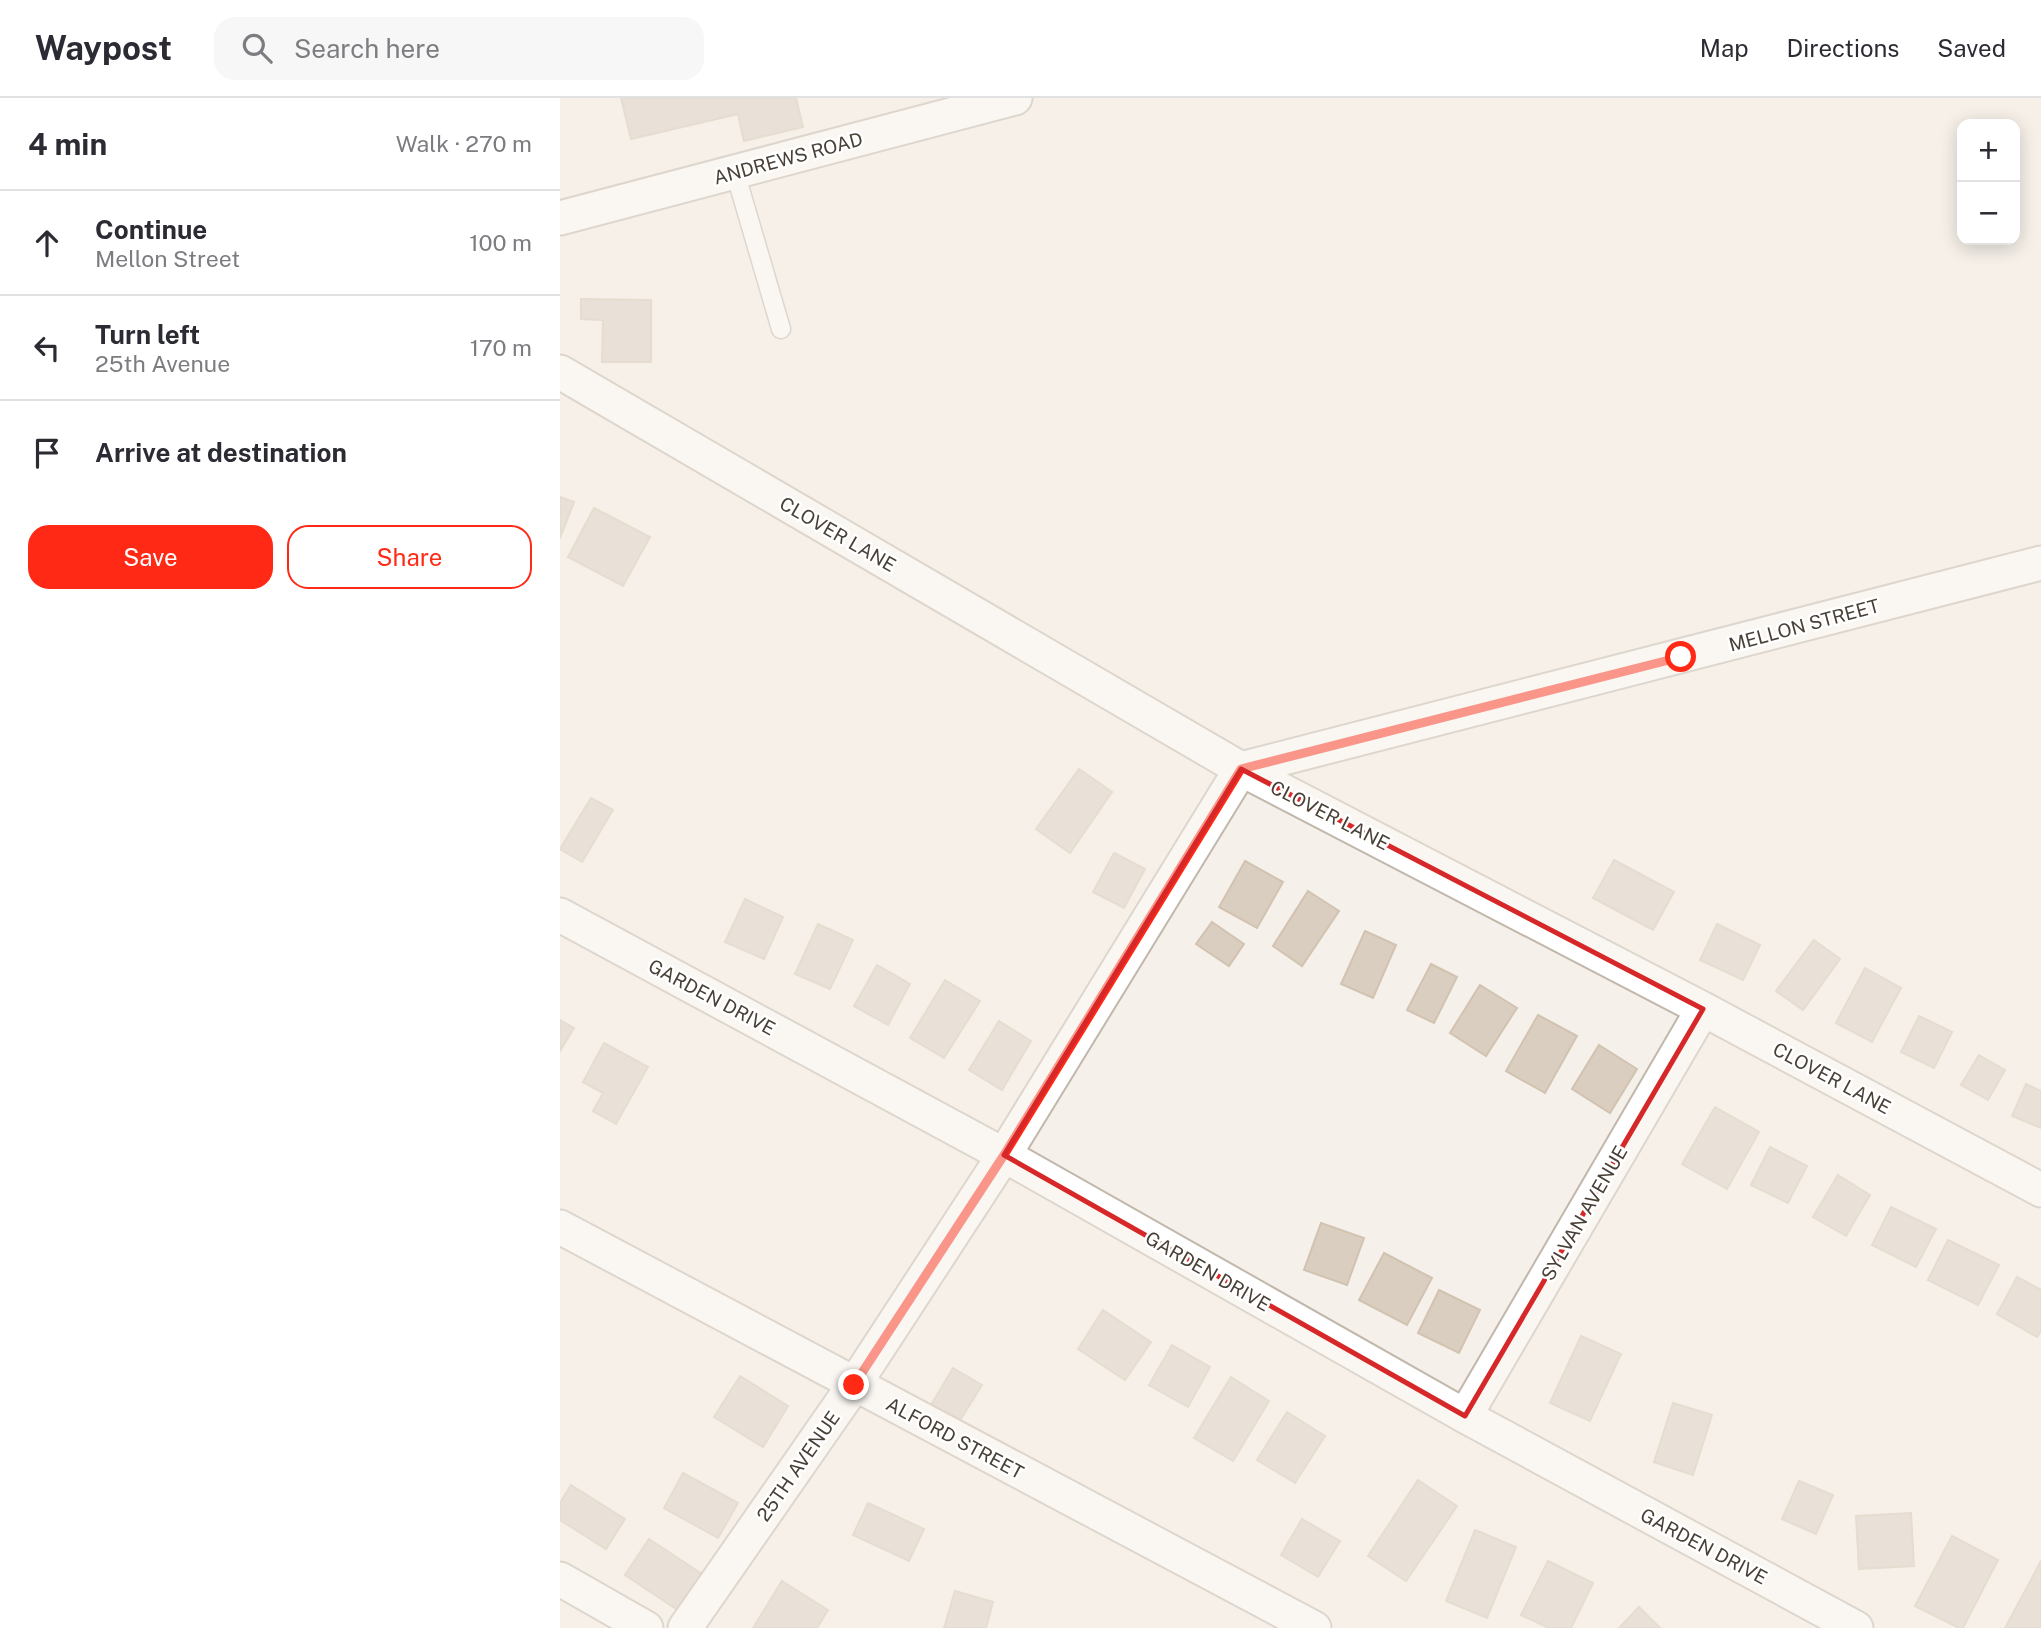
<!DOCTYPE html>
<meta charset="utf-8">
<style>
:root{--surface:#fff;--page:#f7f7f7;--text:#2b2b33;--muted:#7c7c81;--line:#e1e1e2;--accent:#ff2915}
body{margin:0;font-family:"Public Sans",sans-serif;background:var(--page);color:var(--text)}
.controls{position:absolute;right:21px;top:21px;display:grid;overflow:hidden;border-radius:14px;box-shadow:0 4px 18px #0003}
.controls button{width:63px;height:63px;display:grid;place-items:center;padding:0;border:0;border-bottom:2px solid var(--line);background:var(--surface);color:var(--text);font:35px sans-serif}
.stop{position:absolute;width:21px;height:21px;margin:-16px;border:5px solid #ff2915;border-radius:50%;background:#fff}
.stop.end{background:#ff2915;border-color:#fff;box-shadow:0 2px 7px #0008}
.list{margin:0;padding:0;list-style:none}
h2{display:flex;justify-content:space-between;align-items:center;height:91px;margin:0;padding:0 28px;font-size:30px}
h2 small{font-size:23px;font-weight:400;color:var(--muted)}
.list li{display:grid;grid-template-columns:46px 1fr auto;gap:21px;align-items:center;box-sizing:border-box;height:105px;padding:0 28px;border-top:2px solid var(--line)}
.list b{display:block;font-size:26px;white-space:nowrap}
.list p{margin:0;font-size:23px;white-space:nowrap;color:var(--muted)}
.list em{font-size:23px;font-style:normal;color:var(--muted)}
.actions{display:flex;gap:14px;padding:21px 28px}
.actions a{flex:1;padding:16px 0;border:2px solid var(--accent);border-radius:21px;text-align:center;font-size:24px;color:var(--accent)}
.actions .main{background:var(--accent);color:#fff}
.icon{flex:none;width:38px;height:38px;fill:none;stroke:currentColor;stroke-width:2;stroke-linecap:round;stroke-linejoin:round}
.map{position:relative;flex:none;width:1481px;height:1530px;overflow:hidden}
header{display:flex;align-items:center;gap:42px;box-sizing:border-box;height:98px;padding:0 35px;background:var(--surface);border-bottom:2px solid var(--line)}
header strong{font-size:33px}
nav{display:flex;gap:38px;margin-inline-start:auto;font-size:24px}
.search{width:490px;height:63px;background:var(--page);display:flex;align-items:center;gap:18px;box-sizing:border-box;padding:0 24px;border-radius:21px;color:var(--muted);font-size:26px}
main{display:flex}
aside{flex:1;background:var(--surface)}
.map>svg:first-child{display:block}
.building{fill:#dacec1;stroke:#d2c3b1;stroke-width:2}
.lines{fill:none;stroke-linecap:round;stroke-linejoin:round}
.service-casing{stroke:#c1b7ab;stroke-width:21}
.minor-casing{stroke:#c1b7ab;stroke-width:37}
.service{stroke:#fff;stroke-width:18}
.minor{stroke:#fff;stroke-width:33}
.route{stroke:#ff2915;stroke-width:9}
.marked{fill:none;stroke:#d62828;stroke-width:5;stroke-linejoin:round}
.labels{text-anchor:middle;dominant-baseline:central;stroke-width:5;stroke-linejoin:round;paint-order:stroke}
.street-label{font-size:19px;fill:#494137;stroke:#fff}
</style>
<header>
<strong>Waypost</strong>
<div class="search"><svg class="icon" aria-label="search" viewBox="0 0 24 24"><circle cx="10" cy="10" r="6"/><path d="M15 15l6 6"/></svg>Search here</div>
<nav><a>Map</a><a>Directions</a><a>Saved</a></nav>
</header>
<main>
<aside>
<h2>4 min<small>Walk · 270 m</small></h2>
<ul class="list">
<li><svg class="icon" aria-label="ahead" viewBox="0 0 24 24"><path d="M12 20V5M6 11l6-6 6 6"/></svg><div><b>Continue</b><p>Mellon Street</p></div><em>100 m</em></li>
<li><svg class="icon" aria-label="left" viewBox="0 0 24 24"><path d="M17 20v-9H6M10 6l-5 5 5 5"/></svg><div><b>Turn left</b><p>25th Avenue</p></div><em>170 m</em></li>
<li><svg class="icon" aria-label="arrive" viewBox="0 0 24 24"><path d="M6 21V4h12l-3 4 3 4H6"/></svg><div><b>Arrive at destination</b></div></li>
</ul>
<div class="actions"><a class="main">Save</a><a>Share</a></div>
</aside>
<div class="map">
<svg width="1481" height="1530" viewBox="0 0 1481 1530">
<rect width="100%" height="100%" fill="#f5f0e9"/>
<path class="building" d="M61 0H236L243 29 184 43 178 16 71 41Z
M21 201 91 202V264H42L43 222 21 221Z
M0 399 14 404 0 440Z
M34 410 90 439 63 488 8 459Z
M519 671 552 694 510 755 476 731Z
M31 700 53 712 22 764 0 751Z
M554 755 585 771 564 810 533 794Z
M1054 762 1114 794 1093 832 1033 800Z
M685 763 723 784 697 830 659 809Z
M748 793 779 813 742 868 713 848Z
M185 801 223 819 204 861 165 844Z
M652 824 684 846 669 868 636 846Z
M258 826 293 842 270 891 235 876Z
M1157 826 1200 847 1183 882 1140 862Z
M805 833 836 847 813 900 781 886Z
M1254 842 1280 861 1243 912 1216 893Z
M871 866 897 879 874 925 847 912Z
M317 867 350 886 328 927 294 908Z
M1305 870 1341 890 1312 944 1276 925Z
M385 882 420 903 384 960 350 940Z
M920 887 957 910 926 958 890 935Z
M978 917 1017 938 985 995 946 973Z
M1359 918 1392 934 1374 970 1341 954Z
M0 922 14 930 0 953Z
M439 923 471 943 442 992 409 972Z
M44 945 88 969 56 1026 33 1013 43 995 23 984Z
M1039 947 1077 971 1050 1015 1012 991Z
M1419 957 1445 972 1428 1002 1401 987Z
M1466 986 1481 993V1030L1452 1018Z
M1155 1009 1199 1034 1167 1091 1122 1066Z
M1210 1049 1247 1068 1228 1105 1191 1087Z
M1278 1077 1310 1097 1286 1138 1253 1119Z
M1331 1109 1376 1131 1356 1169 1312 1147Z
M761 1125 804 1140 787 1187 744 1172Z
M1388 1142 1439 1167 1418 1207 1368 1182Z
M824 1155 872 1180 847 1227 799 1202Z
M1457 1179 1481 1192V1233L1477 1239 1437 1216Z
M879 1192 920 1212 899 1255 858 1235Z
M543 1212 591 1244 565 1282 518 1251Z
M1021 1238 1061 1256 1030 1323 990 1305Z
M612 1247 650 1269 628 1309 589 1287Z
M393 1270 422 1287 396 1329 368 1312Z
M180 1278 228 1308 203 1349 154 1319Z
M671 1279 709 1303 673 1363 634 1340Z
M1113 1305 1152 1317 1133 1377 1094 1364Z
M727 1314 765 1338 735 1385 697 1362Z
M123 1375 178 1405 158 1440 104 1410Z
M858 1382 897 1408 846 1483 808 1458Z
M1239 1383 1273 1397 1256 1436 1222 1421Z
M11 1387 65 1421 46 1451 0 1422V1405Z
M308 1405 364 1431 349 1463 293 1437Z
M1351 1415 1354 1468 1299 1471 1296 1418Z
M742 1421 780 1443 758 1479 721 1457Z
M915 1432 956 1449 927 1520 886 1503Z
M1392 1438 1438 1462 1403 1530H1399L1355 1508Z
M89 1441 145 1478 121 1514 65 1477Z
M988 1463 1033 1485 1011 1530H989L961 1517Z
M1481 1463V1530H1445Z
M222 1483 268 1512 257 1530H193Z
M395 1493 433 1504 426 1530H384Z
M1079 1509 1100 1530H1059Z"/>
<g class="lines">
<g class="service-casing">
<path id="service" d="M175 74 221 231"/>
</g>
<g class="minor-casing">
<path id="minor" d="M0 120 455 0
M0 274 681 671 1143 911 1481 1092
M0 817 444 1057 905 1318 1296 1530
M0 1129 754 1530
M905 1318 1143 911
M0 1481 86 1530
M125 1530 294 1287 444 1057 681 671 1481 465"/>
</g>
<use href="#service" class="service"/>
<use href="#minor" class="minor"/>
</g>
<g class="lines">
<path class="route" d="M294 1287 444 1057 681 671 1121 559"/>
</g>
<path d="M0 0H1481V1530H0ZM681 671 1143 911 905 1318 444 1057Z" fill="#f5f0e9" fill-opacity=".55" fill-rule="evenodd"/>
<path class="marked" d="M681 671 1143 911 905 1318 444 1057Z"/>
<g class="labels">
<g class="street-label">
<text transform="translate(228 60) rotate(-15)">ANDREWS ROAD</text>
<text transform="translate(278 436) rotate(30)">CLOVER LANE</text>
<text transform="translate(1244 527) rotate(-15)">MELLON STREET</text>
<text transform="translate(770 717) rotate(27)">CLOVER LANE</text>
<text transform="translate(152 899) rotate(28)">GARDEN DRIVE</text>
<text transform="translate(1272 980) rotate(28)">CLOVER LANE</text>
<text transform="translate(1024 1115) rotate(-60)">SYLVAN AVENUE</text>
<text transform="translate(648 1173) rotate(30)">GARDEN DRIVE</text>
<text transform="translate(395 1340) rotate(28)">ALFORD STREET</text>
<text transform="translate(238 1368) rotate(-55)">25TH AVENUE</text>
<text transform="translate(1144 1448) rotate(28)">GARDEN DRIVE</text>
</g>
</g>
</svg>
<div class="controls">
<button>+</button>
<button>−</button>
</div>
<div class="stop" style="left:1121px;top:559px"></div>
<div class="stop end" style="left:294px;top:1287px"></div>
</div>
</main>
